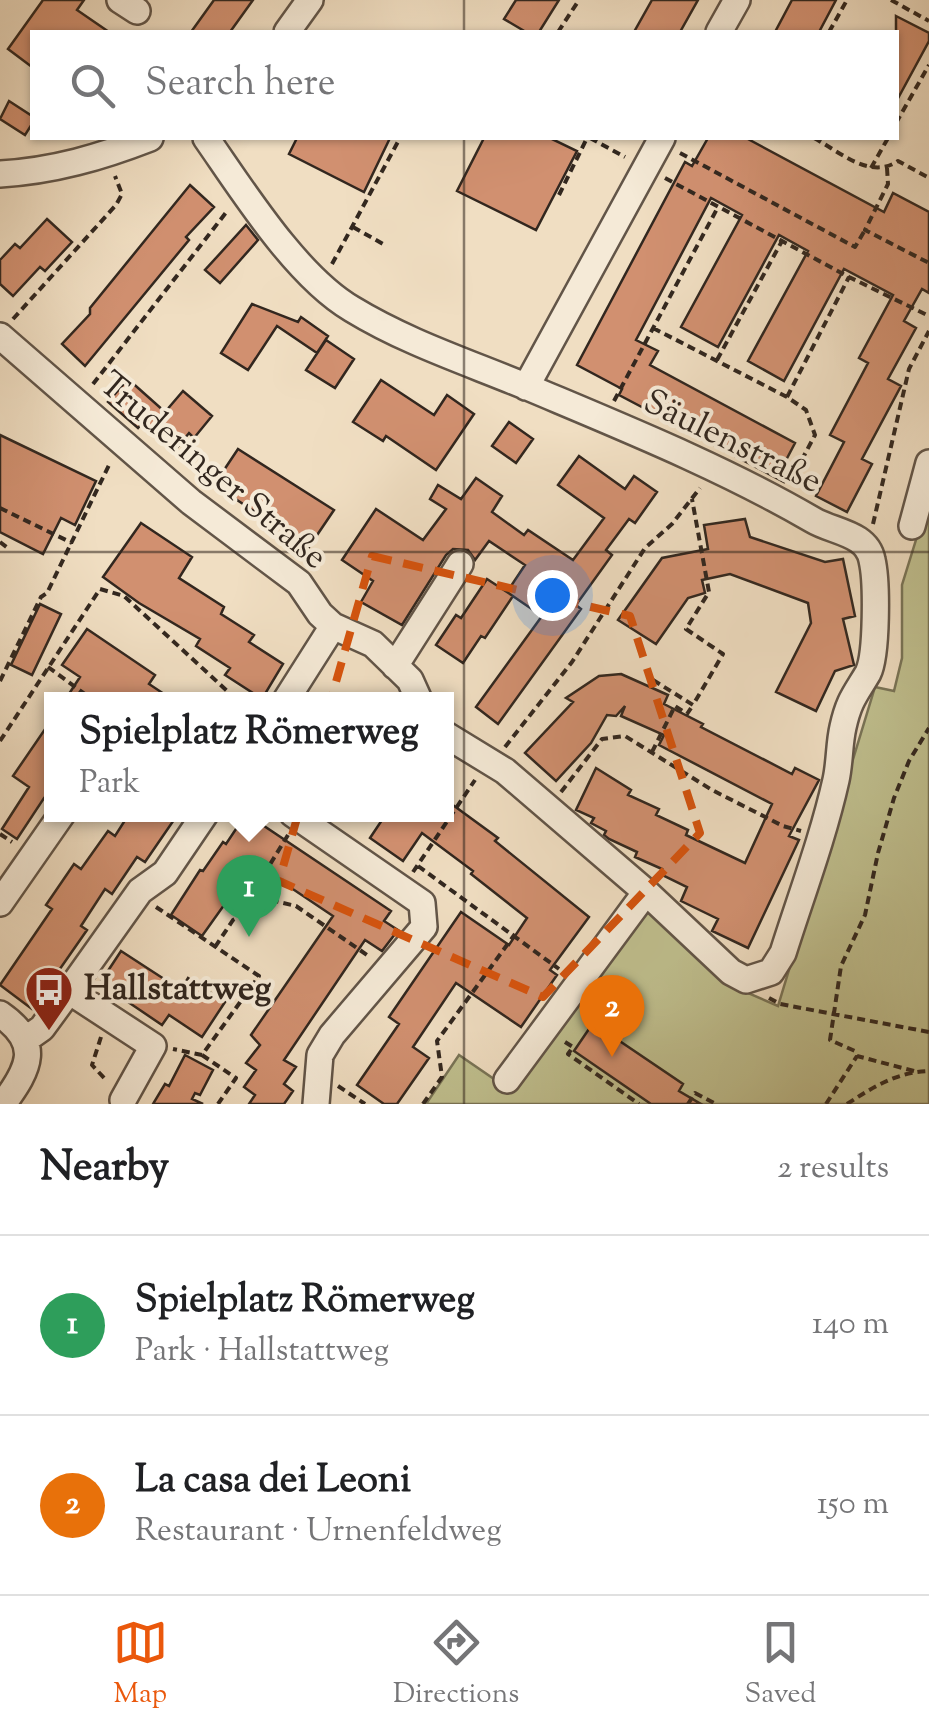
<!DOCTYPE html>
<meta charset="utf-8">
<style>
:root{--surface:#fff;--page:#f2f2f2;--text:#202124;--muted:#757577;--line:#e0e0e0;--accent:#ea580c}
body{margin:0;font-family:"Sorts Mill Goudy",serif;background:var(--page);color:var(--text)}
.you{position:absolute;left:552px;top:595px;width:35px;height:35px;margin:-25px;border:8px solid #fff;border-radius:50%;background:#1a73e8;box-shadow:0 0 0 15px #1a73e833}
.badge{display:grid;place-items:center;width:65px;height:65px;border-radius:50%;background:var(--accent);color:#fff;font-size:32px;font-weight:700}
.pin{position:absolute;translate:-50% -82px;filter:drop-shadow(0 2px 5px #0008)}
.pin::after{content:'';position:absolute;top:52px;width:35px;height:30px;background:inherit;clip-path:polygon(0 0,100% 0,50% 100%)}
.popup{position:absolute;left:44px;top:692px;width:410px;height:130px;box-sizing:border-box;display:grid;place-content:center;border-radius:0px;background:var(--surface);filter:drop-shadow(0 2px 8px #0005);font-size:32px;white-space:nowrap;color:var(--muted)}
.popup b{font-size:38px;color:var(--text)}
.popup::after{content:'';position:absolute;left:50%;top:100%;margin-left:-20px;border:20px solid transparent;border-top-color:var(--surface)}
.list{margin:0;padding:0;list-style:none}
h2{display:flex;justify-content:space-between;align-items:center;height:130px;margin:0;padding:0 40px;font-size:42px}
h2 small{font-size:32px;font-weight:400;color:var(--muted)}
.list li{display:grid;grid-template-columns:65px 1fr auto;gap:30px;align-items:center;box-sizing:border-box;height:180px;padding:0 40px;border-top:2px solid var(--line)}
.list b{display:block;font-size:38px;white-space:nowrap}
.list p{margin:0;font-size:32px;white-space:nowrap;color:var(--muted)}
.list em{font-size:32px;font-style:normal;color:var(--muted)}
.icon{flex:none;width:55px;height:55px;fill:none;stroke:currentColor;stroke-width:2;stroke-linecap:round;stroke-linejoin:round}
.map{position:relative;flex:none;width:929px;height:1104px;overflow:hidden}
.search{position:absolute;background:var(--surface);box-shadow:0 2px 8px #0004;left:30px;right:30px;top:30px;height:110px;display:flex;align-items:center;gap:25px;box-sizing:border-box;padding:0 35px;border-radius:0px;color:var(--muted);font-size:38px}
.sheet{height:490px;background:var(--surface)}
nav{display:flex;justify-content:space-around;align-items:center;box-sizing:border-box;height:140px;border-top:2px solid var(--line);background:var(--surface);font-size:28px;color:var(--muted)}
nav a{display:grid;justify-items:center;gap:5px}
nav .on{color:var(--accent)}
.map>svg:first-child{display:block}
.green{fill:#c0c08f;stroke:#797457;stroke-width:2.5}
.building{fill:#d19070;stroke:#32271f;stroke-width:2.5}
.lines{fill:none;stroke-linecap:round;stroke-linejoin:round}
.minor-casing{stroke:#625548;stroke-width:30}
.path{stroke:#32271f;stroke-width:4;stroke-dasharray:8 5;stroke-linecap:butt}
.minor{stroke:#f5ead7;stroke-width:25}
.marked{fill:none;stroke:#d6540e;stroke-width:8;stroke-dasharray:20 12;stroke-linejoin:round}
.grid{fill:none;stroke:#32271f;stroke-width:2.5;stroke-opacity:0.55}
.labels{text-anchor:middle;dominant-baseline:central;stroke-width:8;stroke-linejoin:round;paint-order:stroke}
.street-label{font-size:35px;fill:#32271f;stroke:#f5ead7}
.poi-label{font-size:35px;font-weight:bold;fill:#32271f;stroke:#f5ead7;text-anchor:start}
</style>
<div class="map">
<svg width="929" height="1104" viewBox="0 0 929 1104">
<rect width="100%" height="100%" fill="#f0dec2"/>
<filter id="stains"><feTurbulence type="fractalNoise" baseFrequency=".002" numOctaves="4"/><feColorMatrix values="0 0 0 0 .2 0 0 0 0 .09 0 0 0 0 .02 0 0 0 .5 -.17"/></filter>
<radialGradient id="worn" r=".72"><stop offset=".6" stop-color="#630" stop-opacity="0"/><stop offset="1" stop-color="#630" stop-opacity=".3"/></radialGradient>
<path class="green" d="M929 498V1104H426L459 1055 497 1081 647 909 734 987 778 1006 875 687 894 691 902 658V585Z"/>
<path class="building" d="M43 0H84L77 10 109 32H32V67L8 49Z
M214 0H253L230 32H191Z
M516 0H559L539 32H526L504 19Z
M652 0H698L680 32H634Z
M792 0H836L819 32H775Z
M896 16 929 33V41L896 102Z
M9 101 32 116V124L25 135 0 119Z
M297 138H390L364 192 289 154Z
M484 138H550L577 151 536 230 457 191Z
M708 138H746L884 212 893 193 929 212V293L922 289 904 321 916 328 888 379 901 386 862 459 872 464 847 512 816 496 844 442 830 435 868 363 859 358 893 295 844 269 784 381 748 361 808 251 779 235 718 347 681 327 742 215 711 198 636 340 658 351 650 365 795 443 784 464 791 468 784 482 619 395 622 389 577 365 685 162 692 166Z
M190 185 214 207 186 237 189 240 85 366 62 344 90 314V308Z
M47 219 72 242 45 271 40 267 13 296 0 284V260L15 244 20 248Z
M246 225 258 240 220 283 205 270Z
M252 304 298 322 301 317 328 336 317 353 277 326 248 370 221 353Z
M326 340 354 359 335 388 306 370Z
M128 379 165 412 183 391 212 416 194 438 189 433 176 449 144 421 138 428 108 402Z
M381 380 434 415 447 395 474 414 436 470 386 436 383 441 353 422Z
M509 422 533 439 516 463 492 446Z
M0 435 96 481 75 525 61 518 43 554 0 532Z
M238 449 334 510 309 547 214 485Z
M579 456 625 489 634 476 657 492 635 523 629 519 606 550 612 555 576 605 581 609 498 724 476 707 542 616 507 592 525 565 489 541 475 560 468 550 453 549 446 555 402 625 361 602 373 581 342 560 376 509 423 540 446 509 430 499 438 485 461 499 476 478 502 496 492 512 524 535 528 530 573 560 604 518 558 485Z
M745 519 750 537 825 562 843 559 855 616 843 619 854 665 835 671 816 711 776 692 811 623 808 603 730 574 702 580 705 593 688 598 656 644 618 620 662 558 708 549 704 525Z
M141 523 192 557 179 578 224 607 221 614 254 635 249 642 283 664 262 699 225 675 230 668 196 646 200 639 139 603 103 577Z
M487 579 513 596 485 638 481 636 463 663 436 645 456 615 461 618Z
M40 604 61 614 32 675 11 665Z
M87 629 155 675 149 684 173 700H65L80 677 62 665Z
M621 674 668 695 664 704 703 724 701 727 792 774 795 768 819 780 789 836 799 840 748 948 712 931 718 919 681 901 687 887 660 874 662 869 635 857 637 852 609 839 604 835 606 831 591 823 594 818 576 810 596 768 631 790 628 795 659 809 656 815 688 830 686 835 745 863 772 804 659 745 664 735 621 716 625 706 616 716 607 715 591 743 556 781 525 753 573 702 566 698 599 676Z
M52 719V802L44 798 17 839 2 829 29 787 13 776Z
M446 800 498 838 495 841 589 917 550 970 557 975 521 1027 456 983 413 1047 429 1058 397 1104H384L357 1085 399 1024 389 1017 461 912 509 945 527 918 471 874 473 871 422 833 403 861 370 838 386 814H446Z
M129 814H178L145 862 137 857 112 894 105 889 81 926 87 930 32 1009 0 985 52 909 46 905 74 864 81 869 108 831 115 836Z
M246 814 391 911 384 921 398 930 382 951 365 940 284 1060 296 1067 284 1084 293 1091 284 1104H249L255 1095 244 1087 256 1070 246 1063 260 1045 251 1035 333 916 254 863 202 936 171 915 200 870 203 871 223 842 226 844Z
M121 951 181 990 188 978 225 1002 202 1037 169 1015 162 1025 100 983Z
M593 1023 683 1084 679 1091 701 1104H651L574 1051Z
M185 1055 213 1070 200 1095 195 1093 192 1099 203 1104H153L165 1084 169 1086Z"/>
<g class="lines">
<g class="minor-casing">
<path id="minor" d="M120 0 137 11
M287 32 310 0
M719 32 737 0
M206 138C243 191 296 276 352 309 406 342 467 362 525 386 622 427 722 467 813 520 833 532 867 533 872 560 877 581 877 655 868 673 855 695 849 700 843 727 839 744 840 762 836 780 823 838 801 896 783 953L771 972 746 980 731 972 646 892 505 771 446 735
M0 174C53 171 101 157 150 138
M0 336 191 502 299 583 320 614 333 626 373 644 410 680 419 700
M526 387 662 138
M912 526 929 463
M395 666 460 564
M286 700 333 626
M293 814 422 903 424 927 332 1035 320 1055 316 1104
M0 903 62 814
M0 1014C42 1043 30 1068 3 1104
M25 1040 42 1028 69 991
M507 1080 646 892
M123 1100 153 1046 69 991 140 891 165 873 205 814"/>
</g>
<path class="path" d="M891 0 929 21
M558 32 579 0
M829 32 847 0
M896 123 929 65
M590 138 625 157
M814 138C840 152 870 180 898 161L929 178
M680 153 855 247 865 230
M871 168 888 138
M887 168 888 184 865 230 929 263
M665 178 849 277 929 316
M559 195 587 138
M353 227 383 244
M332 264 400 138
M13 319 116 205 122 194 115 176
M653 328 787 397 806 410 815 435 790 482
M717 360 782 241
M93 384 228 210
M787 397 849 277
M614 401 718 207
M0 508 72 543
M873 524 909 369 929 331
M0 542 9 549
M48 667 93 700
M653 680 693 705 723 654 686 629 709 592 692 499
M0 681 41 597 47 593 110 463
M0 741 100 589 124 596 237 700
M505 747 572 662 645 548 672 524 700 488
M652 752 675 706 687 714 693 705
M561 792 602 739 625 736 712 790 783 826 801 831
M0 834 12 842
M418 866 559 969
M413 872 475 780
M258 897 296 906 370 957
M156 907 259 976 202 1055 173 1049
M215 947 233 920 247 913 258 897V884L288 835
M769 998 780 1004 929 1032
M101 1037 92 1065 107 1081
M565 1042 573 1047 568 1054 639 1104
M202 1055 236 1078 218 1104
M914 1071 857 1056 855 1051 830 1040 841 966 865 915 878 853 894 798 909 761 929 728
M338 1086 365 1104
M423 1104 442 1077 437 1041 515 934
M688 1104 695 1093 716 1104
M826 1104 857 1056
M847 1104C873 1087 897 1072 929 1071"/>
<use href="#minor" class="minor"/>
</g>
<path class="marked" d="M372 556 630 616 700 833 543 997 279 881Z"/>
<path class="grid" d="M464 0V32M464 138V1104M0 552H929"/>
<defs>
<g id="bus-pin" transform="scale(2.5)"><path d="M0 17L-7.5 6A9.5 9.5 0 1 1 7.5 6Z" fill="#8f2418" stroke="#f5ead7"/><path d="M-5-6H5V4H4V6H2V4H-2V6H-4V4H-5ZM-3.5-4V0h7V-4ZM-3.5 1.2v1.5H-2V1.2ZM2 1.2v1.5H3.5V1.2Z" fill="#fff"/></g>
</defs>
<g fill-rule="evenodd">
<use href="#bus-pin" x="49" y="990"/>
</g>
<g class="labels">
<g class="street-label">
<text transform="translate(732 443) rotate(26)">Säulenstraße</text>
<text transform="translate(212 472) rotate(40)">Truderinger Straße</text>
</g>
<g class="poi-label">
<text x="84" y="990">Hallstattweg</text>
</g>
</g>
<rect width="100%" height="100%" filter="url(#stains)"/>
<rect width="100%" height="100%" fill="url(#worn)"/>
</svg>
<div class="you"></div>
<div class="pin badge" style="left:249px;top:937px;background:#2e9e5b">1</div>
<div class="popup"><b>Spielplatz Römerweg</b>Park</div>
<div class="pin badge" style="left:612px;top:1057px;background:#e8710a">2</div>
<div class="search"><svg class="icon" aria-label="search" viewBox="0 0 24 24"><circle cx="10" cy="10" r="6"/><path d="M15 15l6 6"/></svg>Search here</div>
</div>
<section class="sheet">
<h2>Nearby<small>2 results</small></h2>
<ul class="list">
<li><span class="badge" style="background:#2e9e5b">1</span><div><b>Spielplatz Römerweg</b><p>Park · Hallstattweg</p></div><em>140 m</em></li>
<li><span class="badge" style="background:#e8710a">2</span><div><b>La casa dei Leoni</b><p>Restaurant · Urnenfeldweg</p></div><em>150 m</em></li>
</ul>
</section>
<nav>
<a class="on"><svg class="icon" aria-label="map" viewBox="0 0 24 24"><path d="M3 6l6-2 6 2 6-2v14l-6 2-6-2-6 2zM9 4v14M15 6v14"/></svg>Map</a>
<a><svg class="icon" aria-label="directions" viewBox="0 0 24 24"><path d="M12 3l9 9-9 9-9-9zM9 14v-3h6M13 9l2 2-2 2"/></svg>Directions</a>
<a><svg class="icon" aria-label="saved" viewBox="0 0 24 24"><path d="M7 4h10v16l-5-4-5 4z"/></svg>Saved</a>
</nav>
